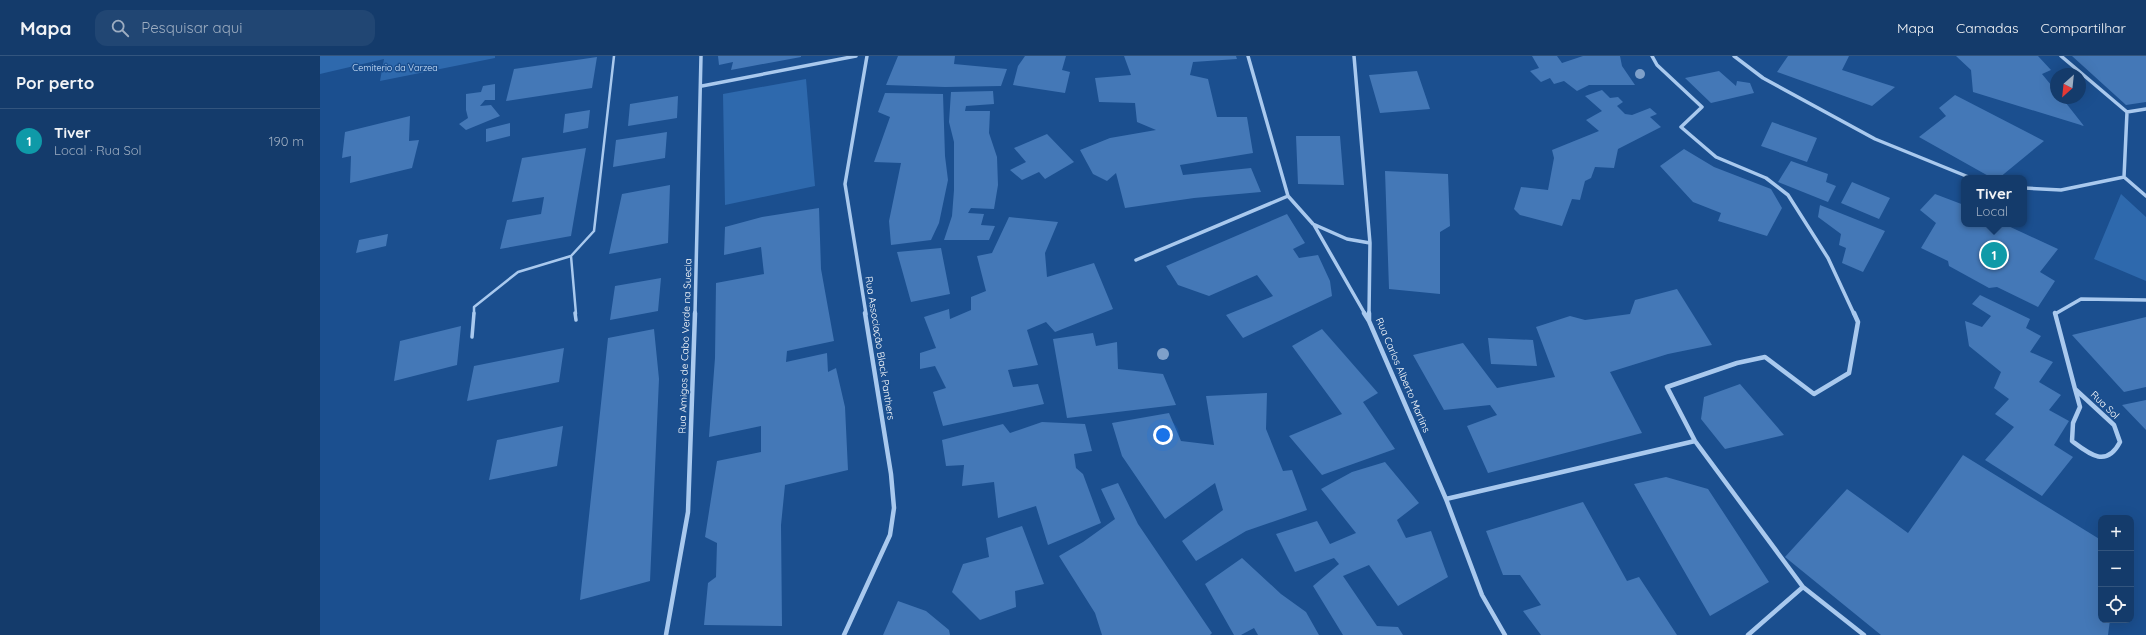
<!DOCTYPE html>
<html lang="pt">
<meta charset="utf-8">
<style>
:root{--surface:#143b6b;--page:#214673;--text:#f1f3f6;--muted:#9dadc1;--line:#33557e;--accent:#90b9f0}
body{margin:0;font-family:Quicksand,sans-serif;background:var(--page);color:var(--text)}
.controls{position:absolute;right:12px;bottom:12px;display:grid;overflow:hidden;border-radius:8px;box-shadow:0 4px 16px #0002}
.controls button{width:36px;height:36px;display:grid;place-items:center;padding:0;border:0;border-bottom:1px solid var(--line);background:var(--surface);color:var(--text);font:20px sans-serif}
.compass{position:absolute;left:1730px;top:12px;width:36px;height:36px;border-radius:50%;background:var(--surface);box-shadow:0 4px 16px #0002;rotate:207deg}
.you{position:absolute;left:843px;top:379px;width:14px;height:14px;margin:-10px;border:3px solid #fff;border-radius:50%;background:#1a73e8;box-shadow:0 0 0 6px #1a73e833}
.badge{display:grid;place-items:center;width:26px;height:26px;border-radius:50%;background:var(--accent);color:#fff;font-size:13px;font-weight:700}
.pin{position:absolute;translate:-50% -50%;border:2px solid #fff;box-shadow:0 1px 4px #0006}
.popup{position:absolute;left:1641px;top:119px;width:66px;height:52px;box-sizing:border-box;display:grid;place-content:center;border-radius:8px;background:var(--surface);filter:drop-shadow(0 1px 3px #0005);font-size:13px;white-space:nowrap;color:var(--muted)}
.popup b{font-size:15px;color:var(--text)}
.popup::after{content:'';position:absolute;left:50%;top:100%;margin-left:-8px;border:8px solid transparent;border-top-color:var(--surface)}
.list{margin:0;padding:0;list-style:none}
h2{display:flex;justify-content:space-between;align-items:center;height:52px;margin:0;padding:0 16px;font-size:17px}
h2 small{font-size:13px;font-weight:400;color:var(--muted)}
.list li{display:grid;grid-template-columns:26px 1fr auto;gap:12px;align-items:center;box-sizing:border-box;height:64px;padding:0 16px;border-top:1px solid var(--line)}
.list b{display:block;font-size:15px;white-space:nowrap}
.list p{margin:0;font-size:13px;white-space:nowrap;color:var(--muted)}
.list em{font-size:13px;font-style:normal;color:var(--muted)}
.icon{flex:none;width:22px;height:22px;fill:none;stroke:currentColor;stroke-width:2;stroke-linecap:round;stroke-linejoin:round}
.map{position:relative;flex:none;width:1826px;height:579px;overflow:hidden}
header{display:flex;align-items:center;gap:24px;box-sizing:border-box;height:56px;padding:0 20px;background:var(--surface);border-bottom:1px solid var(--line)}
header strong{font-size:19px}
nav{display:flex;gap:22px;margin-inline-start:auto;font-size:14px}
.search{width:280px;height:36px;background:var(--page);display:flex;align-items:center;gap:10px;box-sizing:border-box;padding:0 14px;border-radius:12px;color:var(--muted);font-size:15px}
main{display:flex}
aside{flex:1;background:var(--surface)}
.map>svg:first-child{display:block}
.green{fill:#2e69ad}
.building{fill:#4478b7}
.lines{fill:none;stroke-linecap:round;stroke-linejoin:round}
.service-far1{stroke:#a9c9ee;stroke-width:2.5}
.service{stroke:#a9c9ee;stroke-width:3.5}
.minor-far1{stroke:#a9c9ee;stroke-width:3.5}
.minor{stroke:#a9c9ee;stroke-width:4.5}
.tree{fill:#7ea0ca}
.labels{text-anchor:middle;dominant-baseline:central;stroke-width:3;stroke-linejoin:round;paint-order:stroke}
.far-park-label{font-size:9px;fill:#cfe3fa;stroke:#1b4f8f}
.street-label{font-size:10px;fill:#fff;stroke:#1b4f8f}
</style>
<header>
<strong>Mapa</strong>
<div class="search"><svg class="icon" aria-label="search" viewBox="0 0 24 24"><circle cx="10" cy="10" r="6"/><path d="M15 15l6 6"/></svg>Pesquisar aqui</div>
<nav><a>Mapa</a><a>Camadas</a><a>Compartilhar</a></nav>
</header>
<main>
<aside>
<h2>Por perto<small></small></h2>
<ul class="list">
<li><span class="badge" style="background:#0f9aa8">1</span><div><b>Tiver</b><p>Local · Rua Sol</p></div><em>190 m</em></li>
</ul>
</aside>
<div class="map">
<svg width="1826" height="579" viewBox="0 0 1826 579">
<rect width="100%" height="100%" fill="#1b4f8f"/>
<path class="green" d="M0 0H175V2L60 25 64 3 0 18Z
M486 23 495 130 405 149 403 38Z
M1801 138 1826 161V225L1774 203Z"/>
<path class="building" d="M398 0H481V1L411 14 413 6 399 9Z
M578 0H635L634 8 687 13 681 30 625 31 566 29Z
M705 0H746L742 14 750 16 745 37 693 29 698 10Z
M804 0H916L917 3 873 6 870 19 888 23 897 61H927L933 97 860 109 863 119 931 112 941 136 874 142 805 152 796 117 787 125 773 118 760 94 790 82 836 74 817 66 815 47 779 46 775 22 811 19Z
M1212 0H1237L1242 7 1263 0H1300L1302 10 1315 29H1269L1257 35 1244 25 1234 28 1230 22 1221 26 1210 15 1219 12Z
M1468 0H1529L1522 14 1575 31 1552 50 1457 16Z
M1636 0H1718L1731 14 1722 18 1736 35V42H1742L1764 70 1653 36 1651 14Z
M1752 0H1826V46L1806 49Z
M277 1 272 32 186 45 194 13Z
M1097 15 1110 53 1060 57 1049 19Z
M1399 15 1416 30 1417 25 1430 27 1434 37 1391 47 1365 22Z
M175 28V44H165L160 50 171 49 180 60 146 74 139 68 148 62 146 54V38L161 36 163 30Z
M1282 34 1290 42 1298 41 1303 46 1297 50 1305 58 1312 59 1330 52 1337 58 1330 61 1341 71 1298 93 1294 112 1275 111 1271 122 1265 125 1260 144 1252 143 1242 170 1200 159 1194 153 1201 131 1228 134 1234 102 1232 94 1279 75 1266 64 1282 55 1265 40Z
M673 35 674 48 646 50 645 55H670L669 77 677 101 678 129 674 153 651 152 648 157 664 158 661 169 675 170 669 184H624L632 160 634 134V86L629 66 631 36Z
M565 37 623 38 625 100 628 124 619 167 611 184 571 189 569 165 581 107 554 106 570 61 558 56Z
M1635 39 1724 85 1679 122H1672L1599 81 1626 60 1619 52Z
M358 40 357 62 308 70 310 48Z
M270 54 268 72 243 77 245 58Z
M90 60 89 85 99 84 92 112 30 127 31 100 22 102 25 76Z
M1452 66 1497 82 1487 106 1441 90Z
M190 67V80L166 86V73Z
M347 76 345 102 293 111 296 84Z
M727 78 754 106 725 123 719 116 702 124 690 114 706 106 694 92Z
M976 80H1020L1024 129 978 128Z
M266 92 251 180 180 193 187 164 221 158 224 141 192 146 202 102Z
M1364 93 1394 111 1451 133 1462 152 1447 180 1398 165 1401 157 1373 146 1340 110Z
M1471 105 1508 118 1506 126 1516 130 1508 146 1458 126Z
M1065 115 1128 118 1130 170 1120 176V238L1069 233Z
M1532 126 1570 142 1559 163 1521 147Z
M350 129 348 187 289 198 302 138Z
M1615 138 1644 149V168H1684L1738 193 1720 216 1735 225 1718 251 1677 231 1669 232 1629 210 1628 205 1601 192 1616 167 1600 154Z
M1500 149 1565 175 1543 216 1522 207 1526 192 1519 189 1521 178 1498 161Z
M499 152 501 213 514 285 467 295 466 306 507 297 508 316 516 312 525 351 528 414 465 429 461 469 462 570 384 569 388 527 396 521 397 487 385 481 397 405 441 396V370L389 381 395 302 396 227 444 218 441 191 404 199 405 171 442 161Z
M967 158 985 187 973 193 979 202 998 199 1010 225 1012 240 923 282 906 259 953 240 937 219 889 240 858 229 846 210Z
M689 161 738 166 725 197 727 221 774 207 793 253 735 276 726 266 707 274 718 309 688 314 693 331 718 328 724 348 623 370 613 336 626 332 615 310 600 313V297L616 292 604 261 629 253 630 263 651 254V241L666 235 657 200 672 197Z
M68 178 66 190 36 197 39 184Z
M621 192 630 238 591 246 577 196Z
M341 222 338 255 290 264 295 230Z
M1357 233 1392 289 1348 298 1290 316 1322 377 1168 417 1147 370 1177 359 1170 349 1124 354 1093 299 1143 287 1177 332 1235 321 1216 271 1250 260 1265 264 1310 258 1315 244Z
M1660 239 1710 263 1706 272 1721 280 1710 296 1733 306 1719 326 1741 339 1729 354 1749 365 1734 389 1753 401 1722 440 1665 404 1694 371 1675 358 1689 343 1674 332 1681 316 1649 290 1645 265 1662 271 1671 260 1652 248Z
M1826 261V331L1804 336 1752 279Z
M141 270 137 309 74 325 80 285Z
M334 273 339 323 330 525 260 544 288 282Z
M1002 273 1058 337 1043 346 1075 393 1002 419 969 380 1022 358 972 290Z
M773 277 776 290 797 286 798 313 843 318 856 349 747 362 733 283Z
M1168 282 1213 284 1217 310 1171 308Z
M244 292 239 326 147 345 154 310Z
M1420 328 1464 379 1405 393 1381 363 1384 341Z
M947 337 946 373 963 415 972 414 987 454 926 475 876 505 862 485 903 454 895 427 845 463 802 400 792 367 849 357 861 385 894 389 886 340Z
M1826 344V374L1802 349Z
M722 366 765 368 772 395 754 398 756 412 763 418 781 467 728 489 716 450 678 462 674 426 642 430 644 409 626 410 622 384 683 368 690 377Z
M243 370 237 410 169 424 177 384Z
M1643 399 1781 484V564H1790L1788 579H1561L1465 501 1527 433 1588 477Z
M1065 406 1099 447 1077 464 1086 482 1111 475 1128 521 1078 550 1049 509 1023 520 1057 570 1078 571 1083 579H1023L993 530 1019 508 1014 502 975 516 956 478 997 465 1010 488 1036 477 1001 433 1032 416Z
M1346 421 1388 433 1449 526 1390 560 1314 428Z
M798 427 818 468 892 577 890 579H782L775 557 739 500 763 486 795 463 781 433Z
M1263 446 1307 525 1319 521 1357 579H1221L1203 555 1221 549 1200 519H1183L1166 475Z
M702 470 724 528 695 535 696 551 660 564 632 536 643 508 669 501 666 482Z
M922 502 961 538 986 556 999 579H938L934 572 921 579H914L885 528Z
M578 545 606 555 629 574 630 579H563Z"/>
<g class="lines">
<path class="service-far1" d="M154 258V251L198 216 251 200
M256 258 251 200 274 175 294 0"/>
<path class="service" d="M255 257 256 264
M152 281 154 257"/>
<path class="minor-far1" d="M928 0 968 140 993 168 1027 183 1050 187
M1034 0 1050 187 1049 258
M1332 0 1337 9 1382 51 1361 71 1396 101 1446 122 1468 139 1508 202 1534 258
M1414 0 1443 22 1555 83 1651 122
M1741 0 1807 56 1804 121
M382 30 536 0
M1807 56 1826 53
M1804 121 1826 140
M1704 132 1741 134 1804 121
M994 169 1045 258
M816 204 968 140
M375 258 381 0
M546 258 525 128 547 0
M1735 258 1761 243 1826 244"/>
<path class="minor" d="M1044 257 1049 265
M1049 257V265L1126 443 1162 539 1185 579
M1735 257 1755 333
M1755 333 1794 369 1800 386C1786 413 1768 397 1752 385L1753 367 1760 351Z
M1126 443 1375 385
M1483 531 1375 385 1347 331 1417 307 1445 301 1494 338 1529 317 1538 266 1534 257
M346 579 368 456 375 257
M524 579 570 479 574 452 571 418 545 257
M1428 579 1483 531 1544 579"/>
</g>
<g class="tree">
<circle cx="1320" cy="18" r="5"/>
<circle cx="843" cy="298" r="6"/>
</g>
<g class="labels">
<g class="far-park-label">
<text x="75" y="11">Cemiterio da Varzea</text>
</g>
<g class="street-label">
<text transform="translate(365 290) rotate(-88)">Rua Amigos de Cabo Verde na Suecia</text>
<text transform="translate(560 292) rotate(81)">Rua Associação Black Panthers</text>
<text transform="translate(1083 319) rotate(67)">Rua Carlos Alberto Martins</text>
<text transform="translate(1785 349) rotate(44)">Rua Sol</text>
</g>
</g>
</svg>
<div class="controls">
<button>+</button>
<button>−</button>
<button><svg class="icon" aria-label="locate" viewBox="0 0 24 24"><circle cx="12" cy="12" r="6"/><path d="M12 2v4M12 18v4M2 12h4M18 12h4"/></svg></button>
</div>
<svg class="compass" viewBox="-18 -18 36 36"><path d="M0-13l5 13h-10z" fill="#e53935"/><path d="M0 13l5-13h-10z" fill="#9dadc1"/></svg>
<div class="you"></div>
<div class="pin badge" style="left:1674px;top:199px;background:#0f9aa8">1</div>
<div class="popup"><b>Tiver</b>Local</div>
</div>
</main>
